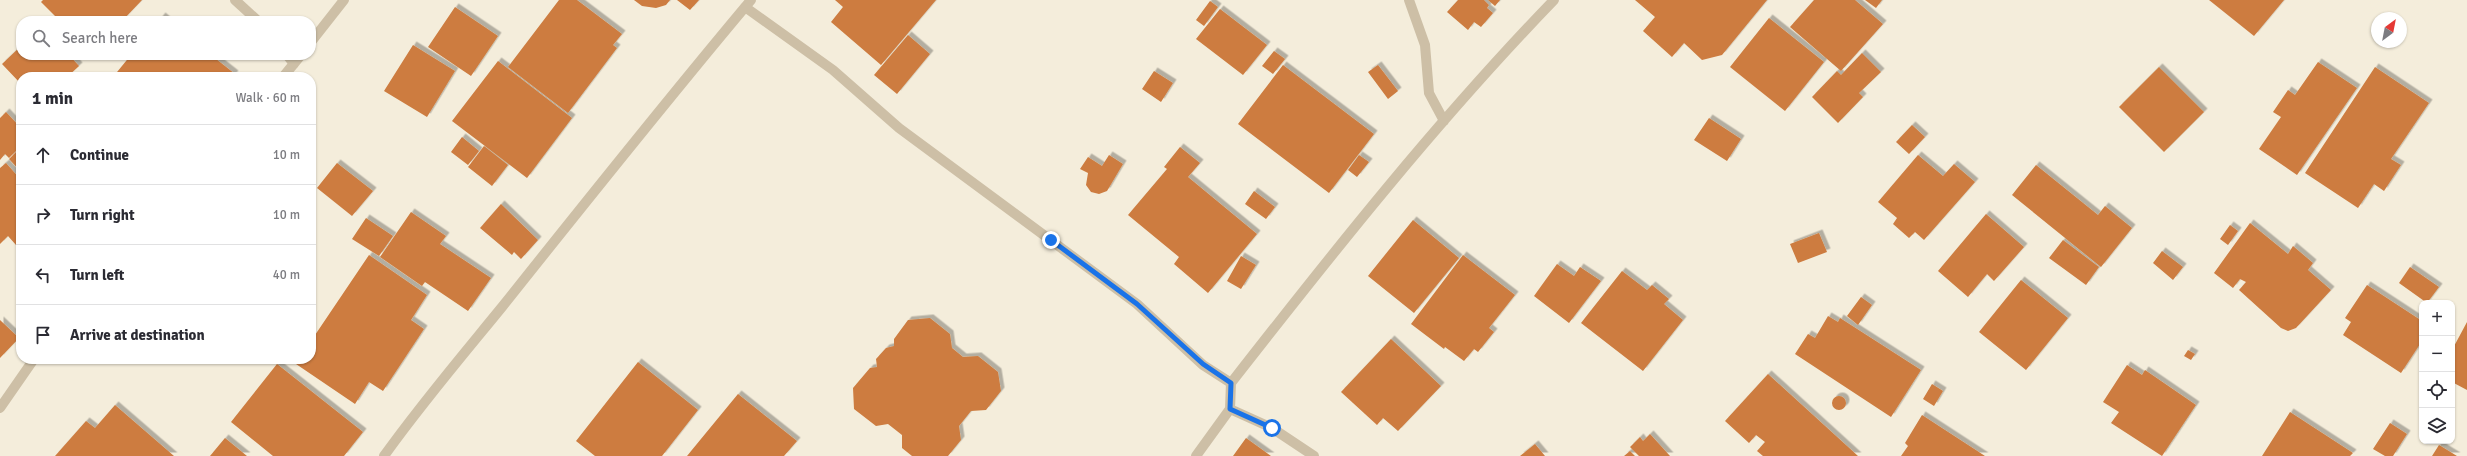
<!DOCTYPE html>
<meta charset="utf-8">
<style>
:root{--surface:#fff;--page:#f7f7f7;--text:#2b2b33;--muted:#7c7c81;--line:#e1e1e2}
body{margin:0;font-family:Signika,sans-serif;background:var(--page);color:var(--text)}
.controls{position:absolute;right:12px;bottom:12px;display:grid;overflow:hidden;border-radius:8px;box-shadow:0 1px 3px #0004}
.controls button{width:36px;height:36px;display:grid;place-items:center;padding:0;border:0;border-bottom:1px solid var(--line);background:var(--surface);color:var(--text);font:20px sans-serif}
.compass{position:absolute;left:2371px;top:12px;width:36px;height:36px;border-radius:50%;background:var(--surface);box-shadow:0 1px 3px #0004;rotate:32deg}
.stop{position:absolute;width:12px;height:12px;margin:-9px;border:3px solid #1a73e8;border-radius:50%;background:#fff}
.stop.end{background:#1a73e8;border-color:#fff;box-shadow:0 1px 4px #0008}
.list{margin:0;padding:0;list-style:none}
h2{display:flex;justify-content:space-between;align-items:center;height:52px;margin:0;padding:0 16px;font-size:17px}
h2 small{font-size:13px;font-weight:400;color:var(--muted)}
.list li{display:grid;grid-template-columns:26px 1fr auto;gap:12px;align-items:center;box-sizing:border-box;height:60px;padding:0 16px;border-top:1px solid var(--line)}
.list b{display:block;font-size:15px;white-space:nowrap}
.list em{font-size:13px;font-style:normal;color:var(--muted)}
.icon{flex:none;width:22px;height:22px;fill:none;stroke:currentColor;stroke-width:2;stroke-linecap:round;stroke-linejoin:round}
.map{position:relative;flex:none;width:2467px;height:456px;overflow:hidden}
.search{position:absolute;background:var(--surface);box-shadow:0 1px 3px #0004;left:16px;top:16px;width:300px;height:44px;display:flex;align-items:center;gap:10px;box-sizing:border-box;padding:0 14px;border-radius:16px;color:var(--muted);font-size:15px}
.panel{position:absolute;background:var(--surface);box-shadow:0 1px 3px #0004;left:16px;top:72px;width:300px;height:292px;border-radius:16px}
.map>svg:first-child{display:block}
.building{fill:#cd7c3f;filter:url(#shadow)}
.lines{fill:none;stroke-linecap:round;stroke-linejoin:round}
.minor{stroke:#cdbfa6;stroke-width:10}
.route{stroke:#1a73e8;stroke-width:5}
</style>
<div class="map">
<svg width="2467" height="456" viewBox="0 0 2467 456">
<defs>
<filter id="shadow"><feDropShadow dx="3.5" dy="-3.5" stdDeviation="0" flood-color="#0004"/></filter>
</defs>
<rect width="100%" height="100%" fill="#f4eddb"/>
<path class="building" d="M43 0H142L122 21H60L41 2Z
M559 0H577L622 34 613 45 617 48 568 113 508 67Z
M634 0H670L666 5 656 8 642 6Z
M677 0H699L690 10Z
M835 0H936L881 65 831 22 843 7Z
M1458 0H1484L1489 5 1487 8 1493 13 1481 27 1474 22 1468 30 1447 12Z
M1488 0H1500L1495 6Z
M1635 0H1767L1722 55 1702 60 1684 43 1672 57 1643 31 1655 17Z
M1814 0H1855L1883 24 1841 71 1790 27Z
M1865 0H1882L1876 8Z
M2209 0H2284L2254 36Z
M1210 1 1218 7 1204 26 1196 20Z
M455 7 498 36 471 76 428 47Z
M1220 9 1267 45 1243 75 1196 39Z
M162 16 168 21H158Z
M1769 18 1824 62 1785 111 1730 67Z
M908 35 930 54 897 94 874 75Z
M413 45 455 71 427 117 384 91Z
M21 46V55H69L79 66 67 77H21V84L2 64Z
M1274 51 1285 59 1273 74 1262 66Z
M1862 53 1881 72 1859 93 1863 97 1838 123 1812 97 1837 71 1841 75Z
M131 55H211L235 74 232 77H113Z
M498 61 572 118 527 178 452 121Z
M2318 62 2357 88 2297 175 2259 149 2281 117 2273 112 2288 90 2295 95Z
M1283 65 1374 134 1329 193 1238 124Z
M1378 65 1398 91 1388 99 1368 72Z
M2159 67 2204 112 2164 152 2119 107Z
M2375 67 2429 103 2391 159 2401 165 2384 191 2374 184 2358 208 2305 173Z
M1154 71 1173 83 1161 102 1142 89Z
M6 112 21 128V146L9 158 5 154 0 160V118Z
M1709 118 1741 139 1727 161 1694 140Z
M1912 125 1925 137 1909 154 1896 142Z
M462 137 479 151 468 165 451 152Z
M484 146 508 165 492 186 468 167Z
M21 147V172L9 159Z
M1180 147 1200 163 1188 177 1257 234 1208 293 1174 264 1179 257 1128 215 1167 169 1164 167Z
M1109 155 1123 164 1107 191 1099 194 1091 192 1086 185 1088 173 1080 169 1088 157 1102 166Z
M1359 155 1369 162 1357 177 1348 170Z
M1918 155 1943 176 1954 164 1975 182 1924 240 1915 232 1909 238 1893 224 1897 218 1878 202Z
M6 163 21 180V240L16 245 8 236 0 244V168Z
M337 163 373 191 352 216 317 188Z
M2036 165 2098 215 2105 206 2132 228 2101 267 2012 195Z
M1254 191 1275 207 1266 219 1245 204Z
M501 204 538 240 521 259 514 252 512 255 480 228Z
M411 212 446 236 440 244 491 278 468 311 425 282 422 286 380 257Z
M1986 214 2024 247 1994 281 1987 274 1968 297 1938 271Z
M366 218 393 236 379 256 352 239Z
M1413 220 1459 258 1414 313 1368 276Z
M2250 223 2288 254 2293 246 2313 263 2308 270 2331 290 2296 328 2288 331 2281 328 2239 290 2246 282 2240 279 2233 288 2214 273Z
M2230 225 2238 231 2228 245 2220 239Z
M1819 233 1827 252 1798 263 1790 244Z
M2063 240 2099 267 2086 285 2049 258Z
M2162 251 2183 267 2173 280 2153 263Z
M369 255 427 295 411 320 424 329 383 391 369 382 355 404 296 364 299 359H311V341Z
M1463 255 1515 295 1489 328 1494 332 1478 352 1474 349 1464 361 1445 347 1444 349 1411 324Z
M1241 256 1256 265 1241 289 1227 281Z
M1557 264 1574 276 1580 267 1601 281 1569 323 1534 296Z
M2410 267 2439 287 2427 303 2399 283Z
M1622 271 1647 290 1652 285 1669 299 1664 304 1683 320 1643 371 1581 323Z
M2021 280 2068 318 2026 370 1979 332Z
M2367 285 2422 321V341L2401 373 2343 335 2351 322 2345 318Z
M1861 297 1872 305 1858 325 1847 316Z
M1828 316 1838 322 1840 318 1921 370 1891 417 1795 354 1808 334 1815 338Z
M930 318 950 334 952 348 963 357 978 356 998 372 1001 391 986 410 971 411 959 426 961 440 948 456H912L902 448V435L888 424 876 426 854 409 853 388 870 368 877 367 876 359 886 348 894 346V339L908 320Z
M0 320 19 338 0 358Z
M2467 322V390L2452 382V350Z
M1391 339 1441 386 1398 431 1383 418 1377 425 1341 392Z
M2188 350 2195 354 2191 360 2184 356Z
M638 362 698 410 662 456H595L576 441Z
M277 364 363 432 344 456H273L231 422Z
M2127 365 2142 375 2145 370 2196 405 2162 456 2111 423 2119 412 2103 402Z
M1768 374 1858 456H1763L1757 451 1765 442 1756 435 1749 443 1725 421Z
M1932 384 1943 391 1934 406 1923 399Z
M738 394 797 441 784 456H687Z
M1832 403a7 7 0 1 1 14 0a7 7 0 1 1-14 0Z
M115 405 174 456H55L86 421 95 428Z
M2290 412 2353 453 2350 456H2262Z
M1922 415 1985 456H1901L1908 446 1905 443Z
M2390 423 2407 434 2393 456H2385L2373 449Z
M1650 434 1670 456H1639L1630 447 1640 437 1643 441Z
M225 438 247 456H210Z
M1246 438 1271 456H1233Z
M1535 444 1545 456H1520Z
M2439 445 2457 456H2432Z
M1630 451 1635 456H1624Z"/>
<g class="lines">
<path class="minor" d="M235 0 258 21
M1409 0 1425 45 1429 93 1444 121
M745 7 833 70 899 128 1137 304 1203 365 1231 383
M311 42 344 0
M287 55 294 64
M283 77 301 55
M0 408 34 359
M1230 409 1272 428 1314 456
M384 456C421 404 462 356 502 307 584 204 666 101 751 0
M1196 456 1230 409 1231 383C1334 251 1438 120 1554 0"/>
</g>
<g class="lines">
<path class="route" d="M1051 240 1137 304 1203 364 1231 383 1230 409 1272 428"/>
</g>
</svg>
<div class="controls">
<button>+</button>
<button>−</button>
<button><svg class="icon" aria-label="locate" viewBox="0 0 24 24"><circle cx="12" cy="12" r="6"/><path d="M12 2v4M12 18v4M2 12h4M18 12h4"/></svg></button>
<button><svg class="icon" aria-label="layers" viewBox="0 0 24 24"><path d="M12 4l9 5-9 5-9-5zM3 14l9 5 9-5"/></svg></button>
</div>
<svg class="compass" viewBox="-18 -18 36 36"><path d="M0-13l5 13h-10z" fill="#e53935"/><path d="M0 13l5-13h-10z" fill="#7c7c81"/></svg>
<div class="stop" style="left:1272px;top:428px"></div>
<div class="stop end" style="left:1051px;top:240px"></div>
<div class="search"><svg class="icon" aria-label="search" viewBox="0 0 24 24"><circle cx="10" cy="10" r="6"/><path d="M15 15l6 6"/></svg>Search here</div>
<section class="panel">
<h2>1 min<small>Walk · 60 m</small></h2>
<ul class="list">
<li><svg class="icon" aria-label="ahead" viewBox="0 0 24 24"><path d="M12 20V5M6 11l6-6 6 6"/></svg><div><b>Continue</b></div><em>10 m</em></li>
<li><svg class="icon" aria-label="right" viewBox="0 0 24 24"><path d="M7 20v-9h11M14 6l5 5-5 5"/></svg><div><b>Turn right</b></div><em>10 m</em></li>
<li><svg class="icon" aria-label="left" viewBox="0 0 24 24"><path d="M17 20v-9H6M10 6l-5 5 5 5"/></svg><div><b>Turn left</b></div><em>40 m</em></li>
<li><svg class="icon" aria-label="arrive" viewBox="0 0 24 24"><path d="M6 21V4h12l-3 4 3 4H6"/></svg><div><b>Arrive at destination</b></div></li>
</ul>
</section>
</div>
